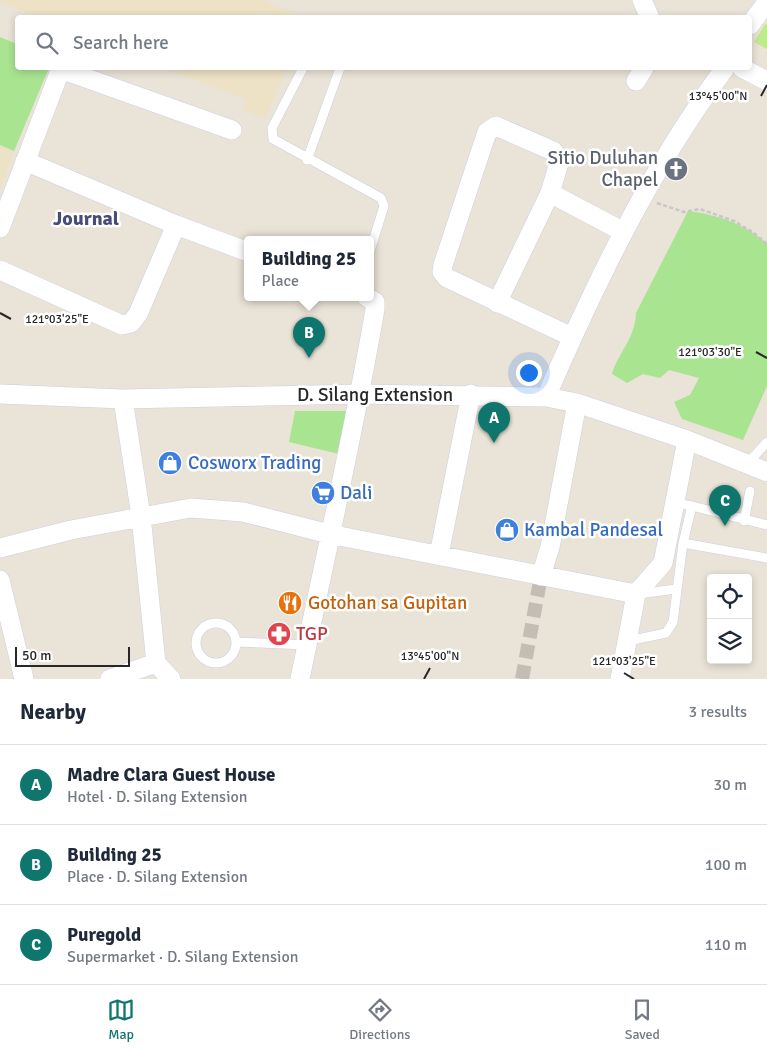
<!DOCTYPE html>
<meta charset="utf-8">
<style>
:root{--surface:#fff;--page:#f6f6f7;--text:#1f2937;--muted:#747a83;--line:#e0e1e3;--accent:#0f766e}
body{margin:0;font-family:Signika,sans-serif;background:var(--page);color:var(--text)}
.controls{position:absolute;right:15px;bottom:15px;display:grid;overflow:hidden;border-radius:5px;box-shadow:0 2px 8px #0003}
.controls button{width:45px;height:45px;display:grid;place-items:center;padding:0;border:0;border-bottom:1px solid var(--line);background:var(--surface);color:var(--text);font:25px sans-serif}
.scale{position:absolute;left:15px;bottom:12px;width:115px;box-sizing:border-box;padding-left:5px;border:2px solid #272727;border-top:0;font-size:14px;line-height:18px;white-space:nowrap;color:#272727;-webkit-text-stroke:4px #fff;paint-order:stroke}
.you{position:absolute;left:528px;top:372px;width:18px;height:18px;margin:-12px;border:4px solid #fff;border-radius:50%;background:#1a73e8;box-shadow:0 0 0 8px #1a73e833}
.badge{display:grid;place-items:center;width:32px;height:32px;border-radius:50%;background:var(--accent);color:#fff;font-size:16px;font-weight:700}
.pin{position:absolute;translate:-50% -41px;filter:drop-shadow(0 1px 2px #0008)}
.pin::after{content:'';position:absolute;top:26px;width:18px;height:15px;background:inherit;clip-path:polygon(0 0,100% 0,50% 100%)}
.popup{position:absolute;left:244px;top:236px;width:130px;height:65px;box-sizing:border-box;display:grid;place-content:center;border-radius:5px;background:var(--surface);filter:drop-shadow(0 1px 4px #0005);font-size:16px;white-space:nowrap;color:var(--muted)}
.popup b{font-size:19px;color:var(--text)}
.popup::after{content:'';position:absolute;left:50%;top:100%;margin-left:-10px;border:10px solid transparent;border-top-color:var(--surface)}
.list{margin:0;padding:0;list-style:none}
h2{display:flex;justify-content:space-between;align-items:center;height:65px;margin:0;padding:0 20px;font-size:21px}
h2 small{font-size:16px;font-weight:400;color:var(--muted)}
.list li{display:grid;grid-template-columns:32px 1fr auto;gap:15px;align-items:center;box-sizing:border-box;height:80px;padding:0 20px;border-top:1px solid var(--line)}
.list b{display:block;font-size:19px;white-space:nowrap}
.list p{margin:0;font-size:16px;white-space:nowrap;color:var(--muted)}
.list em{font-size:16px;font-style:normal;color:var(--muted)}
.icon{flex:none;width:28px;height:28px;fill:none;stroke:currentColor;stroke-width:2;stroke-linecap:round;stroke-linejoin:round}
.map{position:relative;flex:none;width:767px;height:679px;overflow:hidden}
.search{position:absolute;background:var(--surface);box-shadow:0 2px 8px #0003;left:15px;right:15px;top:15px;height:55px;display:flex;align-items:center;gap:12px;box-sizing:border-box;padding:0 18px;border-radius:5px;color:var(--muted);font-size:19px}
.sheet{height:305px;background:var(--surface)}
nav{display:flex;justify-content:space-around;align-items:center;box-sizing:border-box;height:70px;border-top:1px solid var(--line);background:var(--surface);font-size:14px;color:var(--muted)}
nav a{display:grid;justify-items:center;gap:2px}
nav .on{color:var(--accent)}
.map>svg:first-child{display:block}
.education{fill:#ede2c5}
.green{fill:#a9e491}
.pitch{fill:#beec8c}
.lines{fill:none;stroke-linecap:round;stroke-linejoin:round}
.pedestrian-tunnel{stroke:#c3bdb4;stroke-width:14;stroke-dasharray:14 7;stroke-linecap:butt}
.service-casing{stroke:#cdcfe1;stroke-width:10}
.minor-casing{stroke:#cdcfe1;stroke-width:20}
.path{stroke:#c7c7c7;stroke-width:2.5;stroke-dasharray:4 2.5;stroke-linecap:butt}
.service{stroke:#fff;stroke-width:9}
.minor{stroke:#fff;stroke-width:19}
.ticks{fill:none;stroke:#272727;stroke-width:2}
.labels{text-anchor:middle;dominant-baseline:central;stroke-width:5;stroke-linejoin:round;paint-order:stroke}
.worship-label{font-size:19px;fill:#5b616d;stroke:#fff;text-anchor:end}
.street-label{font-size:19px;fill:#272727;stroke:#fff}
.shop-label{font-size:19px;fill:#366cbe;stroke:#fff;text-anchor:start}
.food-label{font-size:19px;fill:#c56008;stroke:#fff;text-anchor:start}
.health-label{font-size:19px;fill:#be3a42;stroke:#fff;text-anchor:start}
.neighbourhood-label{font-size:20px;font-weight:bold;fill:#474d78;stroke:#fff}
.ticks-label{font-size:12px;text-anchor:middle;fill:#272727;stroke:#fff;stroke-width:5;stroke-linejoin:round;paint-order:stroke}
</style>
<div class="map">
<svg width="767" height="679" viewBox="0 0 767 679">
<rect width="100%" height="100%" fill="#eae3d7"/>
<path class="education" d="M0 0H263L302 17H39L0 2Z
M165 68H287L265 119 243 110 247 100Z
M0 145 14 151 0 190Z"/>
<path class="green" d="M0 37 17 44 18 68H49L14 151 0 145Z
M688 211C718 215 744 223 767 244V386L743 440 682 419 674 402 690 395 699 378 669 370 660 378 643 374 627 383 612 374C619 351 635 339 636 313Z
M295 411H350L339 454 289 442Z"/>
<path class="pitch" d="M765 24 767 25V49L754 42Z"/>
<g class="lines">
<path class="pedestrian-tunnel" d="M522 679 541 576"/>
<g class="service-casing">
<path id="service" d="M303 68 272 128 273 139 381 198 384 206 370 251
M307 160 340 68
M747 464 767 442
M692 506 767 525
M744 521 750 491
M683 543 767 558
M639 594 676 589
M196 643a20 20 0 1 1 40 0a20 20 0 1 1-40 0Z
M628 641 666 633 673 622 683 543 692 506 675 503
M236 642 307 645"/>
</g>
<g class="minor-casing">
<path id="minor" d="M642 0 650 18
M750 25 767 2
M742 68 767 81
M636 81 644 68
M25 161 176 225 248 252
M550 193 622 231
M0 228 58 76 61 72H69L232 130
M0 270 122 325 131 323 138 314 176 225
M497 303 550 193 559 163 558 157 553 151 496 126 487 132 443 265 442 272 447 278 572 337
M0 394 123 399 361 394 546 397 577 403 687 440 767 472
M546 397C596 282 650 169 725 68
M123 399 141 516 156 663 171 679
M0 548 71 530 191 508 243 512 329 534 636 594 620 679
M439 555 471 394
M541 576 550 547 577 403
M0 580 24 679
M636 594 663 563 687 440
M110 679 156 663
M300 679C325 556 354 433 375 309V302L367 297"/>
</g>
<path class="path" d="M657 203 684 212 700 209 734 221 754 233 767 244"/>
<use href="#service" class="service"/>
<use href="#minor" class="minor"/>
</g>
<path class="ticks" d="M761 96 767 85M0 313 11 319M756 352 767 358M624 673 634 679M424 679 430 668"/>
<defs>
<g id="church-disc" transform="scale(1.25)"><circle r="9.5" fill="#6b7280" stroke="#fff"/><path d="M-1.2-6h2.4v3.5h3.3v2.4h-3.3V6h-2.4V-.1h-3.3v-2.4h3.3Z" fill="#fff"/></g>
<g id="shop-disc" transform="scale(1.25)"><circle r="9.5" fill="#3f7fe0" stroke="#fff"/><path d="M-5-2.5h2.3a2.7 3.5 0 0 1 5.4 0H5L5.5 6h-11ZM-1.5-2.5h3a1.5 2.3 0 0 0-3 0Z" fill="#fff"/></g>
<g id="supermarket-disc" transform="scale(1.25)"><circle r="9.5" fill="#3f7fe0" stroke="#fff"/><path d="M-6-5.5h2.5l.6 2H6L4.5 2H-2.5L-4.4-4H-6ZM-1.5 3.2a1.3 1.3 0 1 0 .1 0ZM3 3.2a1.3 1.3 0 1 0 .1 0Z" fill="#fff"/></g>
<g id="restaurant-disc" transform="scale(1.25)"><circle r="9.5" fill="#e8710a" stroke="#fff"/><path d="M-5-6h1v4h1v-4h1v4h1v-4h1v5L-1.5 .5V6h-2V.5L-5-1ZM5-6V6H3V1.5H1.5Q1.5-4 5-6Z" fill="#fff"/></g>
<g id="pharmacy-disc" transform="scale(1.25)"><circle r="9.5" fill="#e0444e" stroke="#fff"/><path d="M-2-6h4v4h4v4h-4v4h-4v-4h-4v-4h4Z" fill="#fff"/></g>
</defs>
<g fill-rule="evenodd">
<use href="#church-disc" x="676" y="169"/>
<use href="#shop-disc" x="170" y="463"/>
<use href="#supermarket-disc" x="323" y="493"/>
<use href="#shop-disc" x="507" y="530"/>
<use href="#restaurant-disc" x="290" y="603"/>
<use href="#pharmacy-disc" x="279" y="634"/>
</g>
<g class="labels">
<g class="worship-label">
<text x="658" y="158">Sitio Duluhan<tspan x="658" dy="22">Chapel</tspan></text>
</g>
<g class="street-label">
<text x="375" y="395">D. Silang Extension</text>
</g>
<g class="shop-label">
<text x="188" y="463">Cosworx Trading</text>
<text x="340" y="493">Dali</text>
<text x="524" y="530">Kambal Pandesal</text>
</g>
<g class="food-label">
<text x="308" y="603">Gotohan sa Gupitan</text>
</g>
<g class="health-label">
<text x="296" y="634">TGP</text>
</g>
<g class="neighbourhood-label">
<text x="86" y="218">Journal</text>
</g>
</g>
<g class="ticks-label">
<text x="718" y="100">13°45'00"N</text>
<text x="57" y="323">121°03'25"E</text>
<text x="710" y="356">121°03'30"E</text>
<text x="430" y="660">13°45'00"N</text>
<text x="624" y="665">121°03'25"E</text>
</g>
</svg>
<div class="controls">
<button><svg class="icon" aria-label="locate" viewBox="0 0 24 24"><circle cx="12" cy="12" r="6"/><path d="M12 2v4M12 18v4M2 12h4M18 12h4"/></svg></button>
<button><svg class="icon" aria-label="layers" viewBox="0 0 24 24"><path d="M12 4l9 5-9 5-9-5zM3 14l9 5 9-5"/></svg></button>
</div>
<div class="scale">50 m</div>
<div class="you"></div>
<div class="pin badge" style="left:494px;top:443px">A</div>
<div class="pin badge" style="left:309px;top:358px">B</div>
<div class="popup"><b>Building 25</b>Place</div>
<div class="pin badge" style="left:725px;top:526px">C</div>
<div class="search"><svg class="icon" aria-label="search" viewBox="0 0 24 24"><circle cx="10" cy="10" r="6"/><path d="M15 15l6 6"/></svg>Search here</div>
</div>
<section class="sheet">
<h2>Nearby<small>3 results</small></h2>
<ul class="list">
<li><span class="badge">A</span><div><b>Madre Clara Guest House</b><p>Hotel · D. Silang Extension</p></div><em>30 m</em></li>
<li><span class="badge">B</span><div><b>Building 25</b><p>Place · D. Silang Extension</p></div><em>100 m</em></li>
<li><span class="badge">C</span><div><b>Puregold</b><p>Supermarket · D. Silang Extension</p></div><em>110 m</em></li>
</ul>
</section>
<nav>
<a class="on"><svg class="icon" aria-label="map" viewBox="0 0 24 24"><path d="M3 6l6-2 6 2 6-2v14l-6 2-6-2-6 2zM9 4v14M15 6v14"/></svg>Map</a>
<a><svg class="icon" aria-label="directions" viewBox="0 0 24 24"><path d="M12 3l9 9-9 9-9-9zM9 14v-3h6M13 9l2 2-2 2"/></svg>Directions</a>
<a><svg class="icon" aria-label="saved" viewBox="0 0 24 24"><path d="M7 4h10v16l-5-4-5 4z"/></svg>Saved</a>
</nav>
